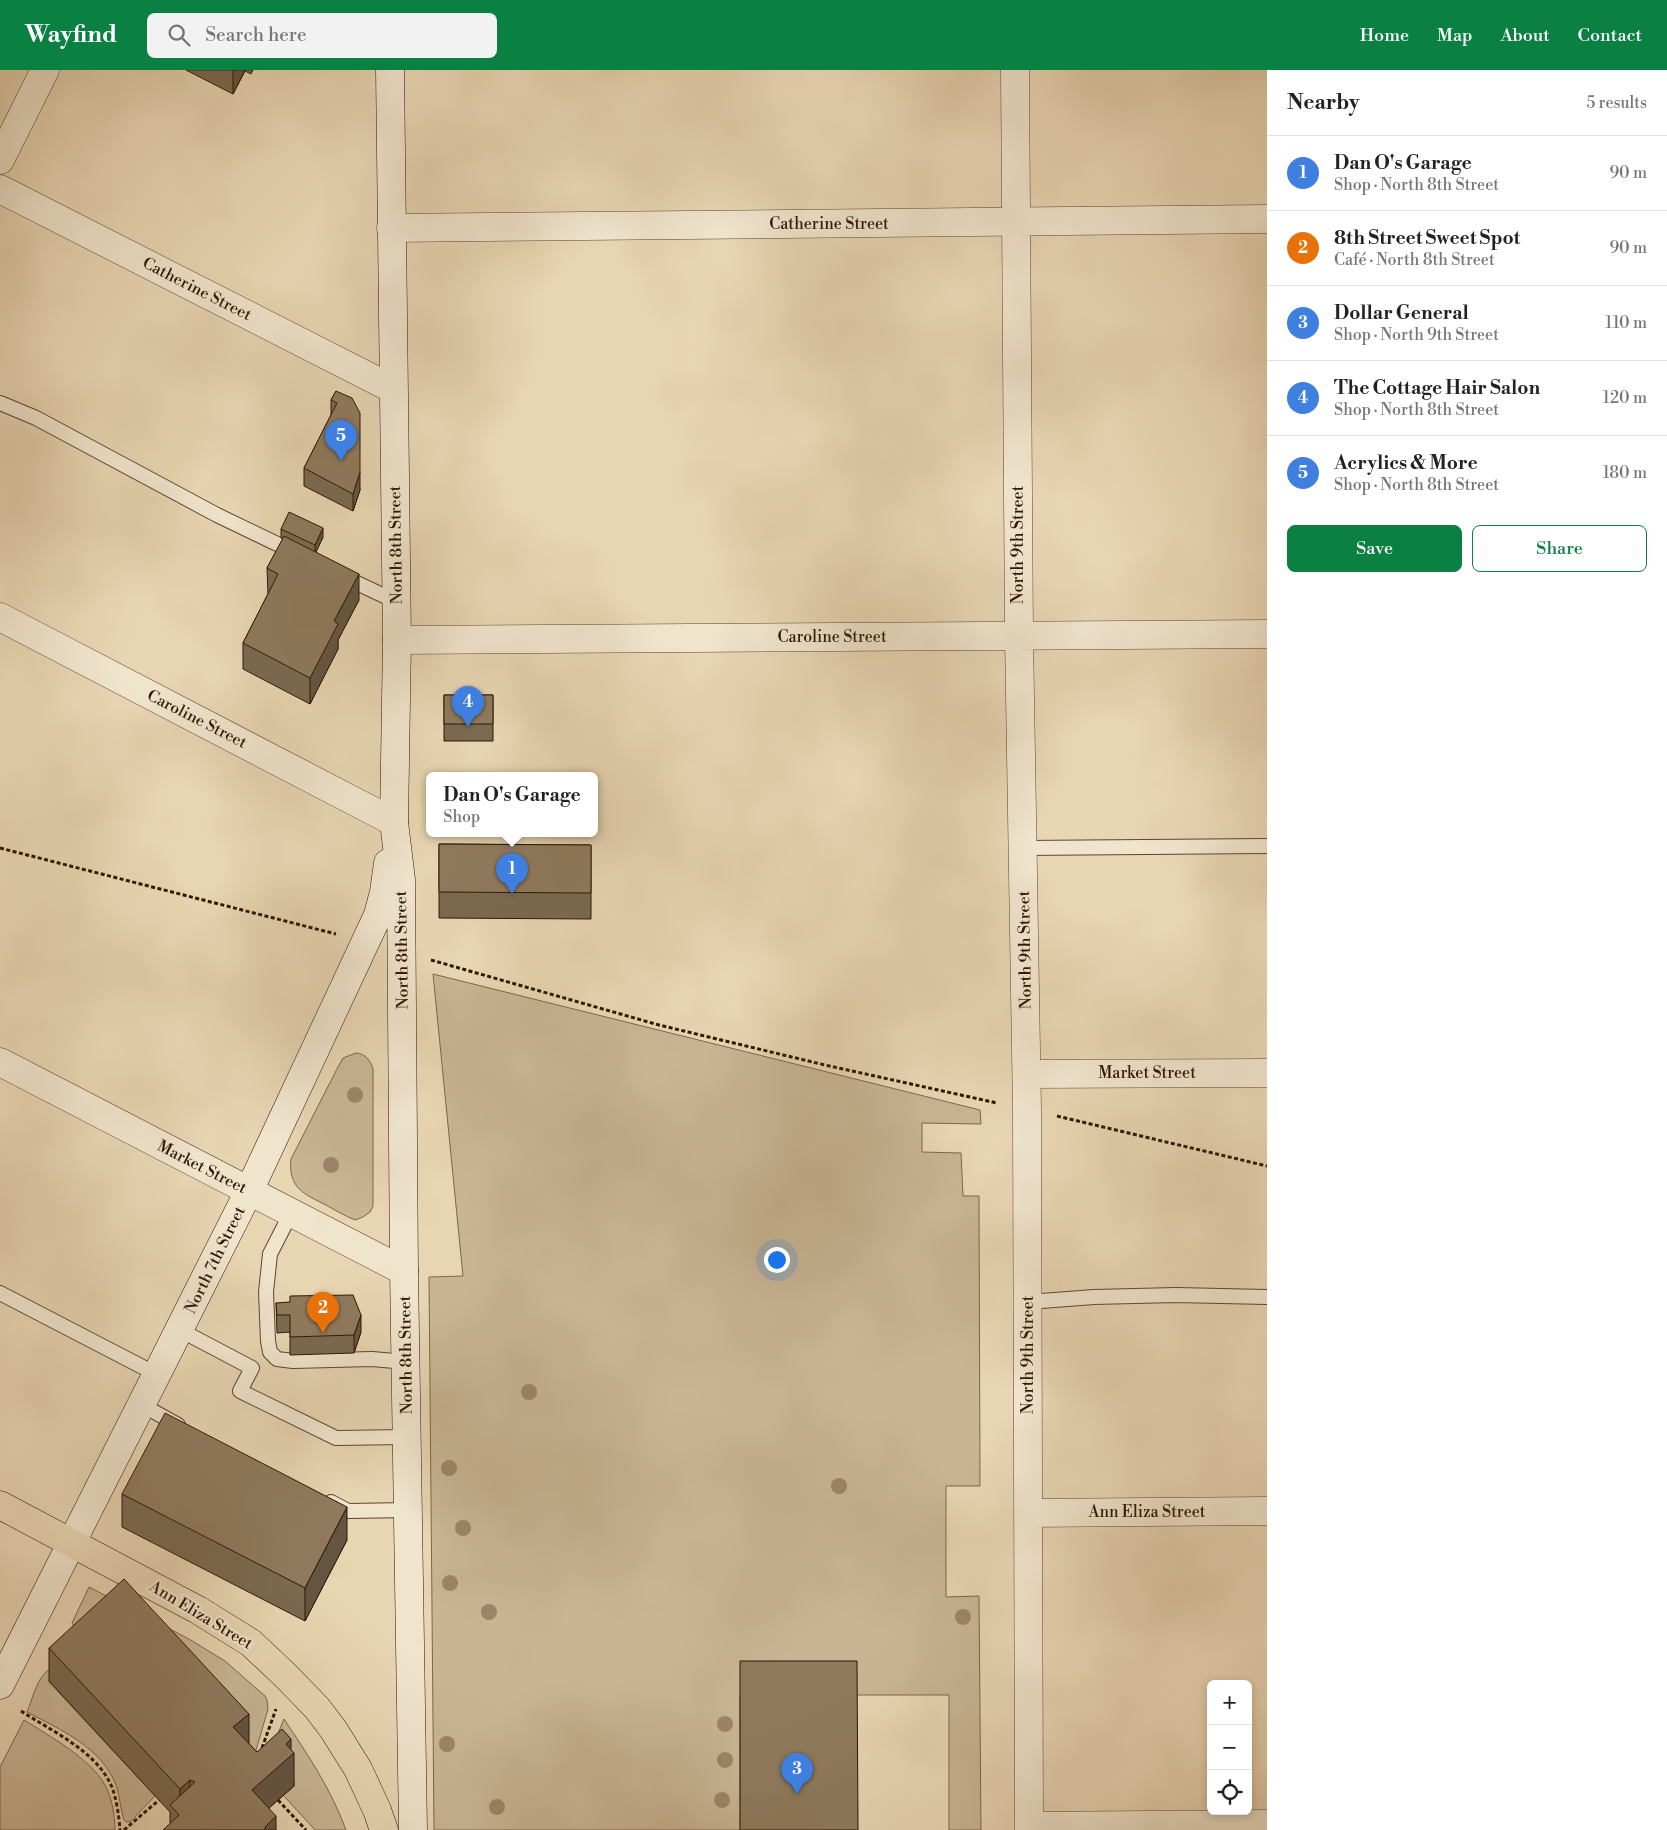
<!DOCTYPE html>
<meta charset="utf-8">
<style>
:root{--surface:#fff;--page:#f2f2f2;--text:#222;--muted:#767676;--line:#e0e0e0;--accent:#0b8043}
body{margin:0;font-family:"Libre Bodoni",serif;background:var(--page);color:var(--text)}
.controls{position:absolute;right:15px;bottom:15px;display:grid;overflow:hidden;border-radius:8px;box-shadow:0 2px 8px #0003}
.controls button{width:45px;height:45px;display:grid;place-items:center;padding:0;border:0;border-bottom:1px solid var(--line);background:var(--surface);color:var(--text);font:25px sans-serif}
.you{position:absolute;left:776px;top:1189px;width:18px;height:18px;margin:-12px;border:4px solid #fff;border-radius:50%;background:#1a73e8;box-shadow:0 0 0 8px #1a73e833}
.badge{display:grid;place-items:center;width:32px;height:32px;border-radius:50%;background:var(--accent);color:#fff;font-size:16px;font-weight:700}
.pin{position:absolute;translate:-50% -41px;filter:drop-shadow(0 1px 2px #0008)}
.pin::after{content:'';position:absolute;top:26px;width:18px;height:15px;background:inherit;clip-path:polygon(0 0,100% 0,50% 100%)}
.popup{position:absolute;left:426px;top:702px;width:172px;height:65px;box-sizing:border-box;display:grid;place-content:center;border-radius:8px;background:var(--surface);filter:drop-shadow(0 1px 4px #0005);font-size:16px;white-space:nowrap;color:var(--muted)}
.popup b{font-size:19px;color:var(--text)}
.popup::after{content:'';position:absolute;left:50%;top:100%;margin-left:-10px;border:10px solid transparent;border-top-color:var(--surface)}
.list{margin:0;padding:0;list-style:none}
h2{display:flex;justify-content:space-between;align-items:center;height:65px;margin:0;padding:0 20px;font-size:21px}
h2 small{font-size:16px;font-weight:400;color:var(--muted)}
.list li{display:grid;grid-template-columns:32px 1fr auto;gap:15px;align-items:center;box-sizing:border-box;height:75px;padding:0 20px;border-top:1px solid var(--line)}
.list b{display:block;font-size:19px;white-space:nowrap}
.list p{margin:0;font-size:16px;white-space:nowrap;color:var(--muted)}
.list em{font-size:16px;font-style:normal;color:var(--muted)}
.actions{display:flex;gap:10px;padding:15px 20px}
.actions a{flex:1;padding:11px 0;border:1px solid var(--accent);border-radius:8px;text-align:center;font-size:18px;color:var(--accent)}
.actions .main{background:var(--accent);color:#fff}
.icon{flex:none;width:28px;height:28px;fill:none;stroke:currentColor;stroke-width:2;stroke-linecap:round;stroke-linejoin:round}
.map{position:relative;flex:none;width:1267px;height:1760px;overflow:hidden}
header{display:flex;align-items:center;gap:30px;box-sizing:border-box;height:70px;padding:0 25px;background:var(--accent);color:#fff}
header strong{font-size:24px}
nav{display:flex;gap:28px;margin-inline-start:auto;font-size:18px}
.search{width:350px;height:45px;background:var(--page);display:flex;align-items:center;gap:12px;box-sizing:border-box;padding:0 18px;border-radius:8px;color:var(--muted);font-size:19px}
main{display:flex}
aside{flex:1;background:var(--surface)}
.map>svg:first-child{display:block}
.green{fill:#c9b594;stroke:#7c664c}
.lines{fill:none;stroke-linecap:round;stroke-linejoin:round}
.lane-casing{stroke:#5d462f;stroke-width:16}
.street-casing{stroke:#5d462f;stroke-width:29}
.secondary-casing{stroke:#2f1703;stroke-width:29}
.primary-casing{stroke:#2f1703;stroke-width:29}
.path{stroke:#2f1703;stroke-width:3;stroke-dasharray:4 2.5;stroke-linecap:butt}
.lane{stroke:#f0e4cd;stroke-width:14}
.street{stroke:#f0e4cd;stroke-width:28}
.secondary{stroke:#f0e4cd;stroke-width:28}
.primary{stroke:#e8d5b2;stroke-width:28}
.tree{fill:#9c8669}
.wall{fill:#7b6951;stroke:#2f1703}
.shaded-wall{fill:#645542;stroke:#2f1703}
.building{fill:#8f7a5e;stroke:#2f1703}
.labels{text-anchor:middle;dominant-baseline:central;stroke-width:4.5;stroke-linejoin:round;paint-order:stroke}
.street-label{font-size:16px;fill:#2f1703;stroke:#f0e4cd}
</style>
<header>
<strong>Wayfind</strong>
<div class="search"><svg class="icon" aria-label="search" viewBox="0 0 24 24"><circle cx="10" cy="10" r="6"/><path d="M15 15l6 6"/></svg>Search here</div>
<nav><a>Home</a><a>Map</a><a>About</a><a>Contact</a></nav>
</header>
<main>
<div class="map">
<svg width="1267" height="1760" viewBox="0 0 1267 1760">
<rect width="100%" height="100%" fill="#e8d5b2"/>
<filter id="stains"><feTurbulence type="fractalNoise" baseFrequency=".004" numOctaves="4"/><feColorMatrix values="0 0 0 0 .2 0 0 0 0 .09 0 0 0 0 .02 0 0 0 .5 -.17"/></filter>
<radialGradient id="worn" r=".72"><stop offset=".6" stop-color="#630" stop-opacity="0"/><stop offset="1" stop-color="#630" stop-opacity=".3"/></radialGradient>
<path class="green" d="M433 904 980 1040 981 1054 922 1053V1082L961 1083 963 1126H979L980 1416H946V1527L979 1526 981 1760H949V1625H740V1760H434L429 1207 463 1206Z
M356 983C366 984 370 990 373 999V1136L370 1142 363 1147 355 1150C345 1146 335 1140 326 1135 304 1124 288 1118 291 1089L339 995 343 988Z
M89 1517 189 1569 225 1591 265 1626 267 1630 268 1639 252 1694 78 1564 72 1553Z
M52 1598 49 1612 155 1726 130 1752H126L124 1750C120 1738 120 1726 116 1715 101 1677 61 1660 27 1642 33 1628 37 1605 52 1598Z
M284 1649C308 1685 331 1719 346 1760H315L283 1725 293 1716 274 1673Z
M24 1650C48 1665 91 1689 105 1715 112 1728 115 1746 115 1760H0V1697Z"/>
<g class="lines">
<g class="lane-casing">
<path id="lane" d="M0 333 36 348 217 445 296 483
M342 506 397 532
M1023 778 1267 776
M291 1143 270 1184 266 1222 268 1271 270 1282 277 1289 293 1291 372 1289 406 1292
M0 1223 158 1305
M1028 1232 1094 1227 1176 1225 1267 1227
M180 1260 252 1298 240 1321 336 1368 407 1367
M142 1335 178 1355
M331 1432 348 1441 409 1440"/>
</g>
<g class="street-casing">
<path id="street" d="M1015 0 1019 566 1027 1040 1029 1760
M0 90 45 0
M0 119 393 319
M391 158 1267 149
M0 547 394 752
M397 570 1267 564
M0 992 404 1201
M1027 1004 1267 1003
M1028 1443 1267 1441
M1029 1756 1267 1754"/>
</g>
<g class="secondary-casing">
<path id="secondary" d="M390 0 397 570 394 752 401 810 404 1201 413 1760
M0 1615 249 1121 378 845 384 822 388 793"/>
</g>
<g class="primary-casing">
<path id="primary" d="M0 1435 198 1540 251 1573 286 1606 317 1638 333 1659 358 1699 377 1740 384 1760"/>
</g>
<path class="path" d="M0 778 336 864
M431 890 659 955 825 995 997 1033
M1057 1046 1267 1096
M21 1641C50 1660 92 1679 109 1711 116 1723 119 1746 120 1760
M262 1678 276 1639
M278 1730 306 1760
M124 1760 159 1730"/>
<use href="#lane" class="lane"/>
<use href="#street" class="street"/>
<use href="#secondary" class="secondary"/>
<use href="#primary" class="primary"/>
</g>
<g class="tree">
<circle cx="355" cy="1025" r="8"/>
<circle cx="331" cy="1095" r="8"/>
<circle cx="529" cy="1322" r="8"/>
<circle cx="449" cy="1398" r="8"/>
<circle cx="839" cy="1416" r="8"/>
<circle cx="463" cy="1458" r="8"/>
<circle cx="450" cy="1513" r="8"/>
<circle cx="489" cy="1542" r="8"/>
<circle cx="963" cy="1547" r="8"/>
<circle cx="725" cy="1654" r="8"/>
<circle cx="447" cy="1674" r="8"/>
<circle cx="725" cy="1690" r="8"/>
<circle cx="722" cy="1730" r="8"/>
<circle cx="497" cy="1737" r="8"/>
</g>
<path class="wall" d="M186 0H253L251 4 245 1 233 24Z
M336 321 360 420 353 441 304 416V398L331 345V330Z
M281 459 323 467 316 482 359 530 338 570V579L310 634 243 599V573L268 524 267 498 283 469 281 468Z
M444 625H493V671H444Z
M439 774 591 775V849L439 848Z
M276 1233 361 1262 354 1283 290 1285V1262L277 1263Z
M122 1424 347 1470 305 1551 122 1457Z
M49 1578 249 1674 257 1682 291 1680 294 1716 269 1738 276 1760 170 1753V1742L49 1611Z"/>
<path class="shaded-wall" d="M233 0H245L233 24Z
M360 402V420L353 441V424Z
M323 458V467L315 484V475Z
M359 504V530L338 570V579L310 634V608L334 551Z
M361 1245V1262L354 1283V1265Z
M347 1437V1470L305 1551V1518Z
M249 1644V1677L233 1657Z
M291 1669V1685L294 1683V1716L252 1753V1720L286 1674Z
M190 1710V1743L180 1752V1719Z
M276 1746V1760H265V1757Z"/>
<path class="building" d="M336 321 352 328 360 343V402L353 424 304 398 337 333 331 330Z
M289 442 323 458 315 475 281 459Z
M284 466 359 504 334 551 338 554 310 608 243 573 278 504 267 498Z
M444 625H493V654H444Z
M439 774 591 775V823L439 822Z
M353 1225 361 1245 354 1265 290 1267V1245H277L276 1233 290 1232V1226Z
M165 1343 347 1437 305 1518 122 1424Z
M124 1509 249 1644 233 1657 257 1682 282 1659 291 1669 286 1674 294 1683 252 1720 276 1746 265 1757V1760H163L179 1745 170 1735 195 1712 190 1710 180 1719 49 1578Z
M740 1591H857L858 1760H740Z"/>
<g class="labels">
<g class="street-label">
<text x="829" y="154">Catherine Street</text>
<text transform="translate(197 219) rotate(27)">Catherine Street</text>
<text transform="translate(396 475) rotate(-91)">North 8th Street</text>
<text transform="translate(1018 475) rotate(-90)">North 9th Street</text>
<text x="832" y="567">Caroline Street</text>
<text transform="translate(197 649) rotate(27)">Caroline Street</text>
<text transform="translate(402 880) rotate(-91)">North 8th Street</text>
<text transform="translate(1025 880) rotate(-91)">North 9th Street</text>
<text x="1147" y="1003">Market Street</text>
<text transform="translate(202 1097) rotate(27)">Market Street</text>
<text transform="translate(215 1190) rotate(-64)">North 7th Street</text>
<text transform="translate(406 1285) rotate(-91)">North 8th Street</text>
<text transform="translate(1028 1285) rotate(-90)">North 9th Street</text>
<text x="1147" y="1442">Ann Eliza Street</text>
<text transform="translate(201 1545) rotate(31)">Ann Eliza Street</text>
</g>
</g>
<rect width="100%" height="100%" filter="url(#stains)"/>
<rect width="100%" height="100%" fill="url(#worn)"/>
</svg>
<div class="controls">
<button>+</button>
<button>−</button>
<button><svg class="icon" aria-label="locate" viewBox="0 0 24 24"><circle cx="12" cy="12" r="6"/><path d="M12 2v4M12 18v4M2 12h4M18 12h4"/></svg></button>
</div>
<div class="you"></div>
<div class="pin badge" style="left:512px;top:824px;background:#3f7fe0">1</div>
<div class="popup"><b>Dan O's Garage</b>Shop</div>
<div class="pin badge" style="left:323px;top:1263px;background:#e8710a">2</div>
<div class="pin badge" style="left:797px;top:1724px;background:#3f7fe0">3</div>
<div class="pin badge" style="left:468px;top:657px;background:#3f7fe0">4</div>
<div class="pin badge" style="left:341px;top:391px;background:#3f7fe0">5</div>
</div>
<aside>
<h2>Nearby<small>5 results</small></h2>
<ul class="list">
<li><span class="badge" style="background:#3f7fe0">1</span><div><b>Dan O's Garage</b><p>Shop · North 8th Street</p></div><em>90 m</em></li>
<li><span class="badge" style="background:#e8710a">2</span><div><b>8th Street Sweet Spot</b><p>Café · North 8th Street</p></div><em>90 m</em></li>
<li><span class="badge" style="background:#3f7fe0">3</span><div><b>Dollar General</b><p>Shop · North 9th Street</p></div><em>110 m</em></li>
<li><span class="badge" style="background:#3f7fe0">4</span><div><b>The Cottage Hair Salon</b><p>Shop · North 8th Street</p></div><em>120 m</em></li>
<li><span class="badge" style="background:#3f7fe0">5</span><div><b>Acrylics &amp; More</b><p>Shop · North 8th Street</p></div><em>180 m</em></li>
</ul>
<div class="actions"><a class="main">Save</a><a>Share</a></div>
</aside>
</main>
